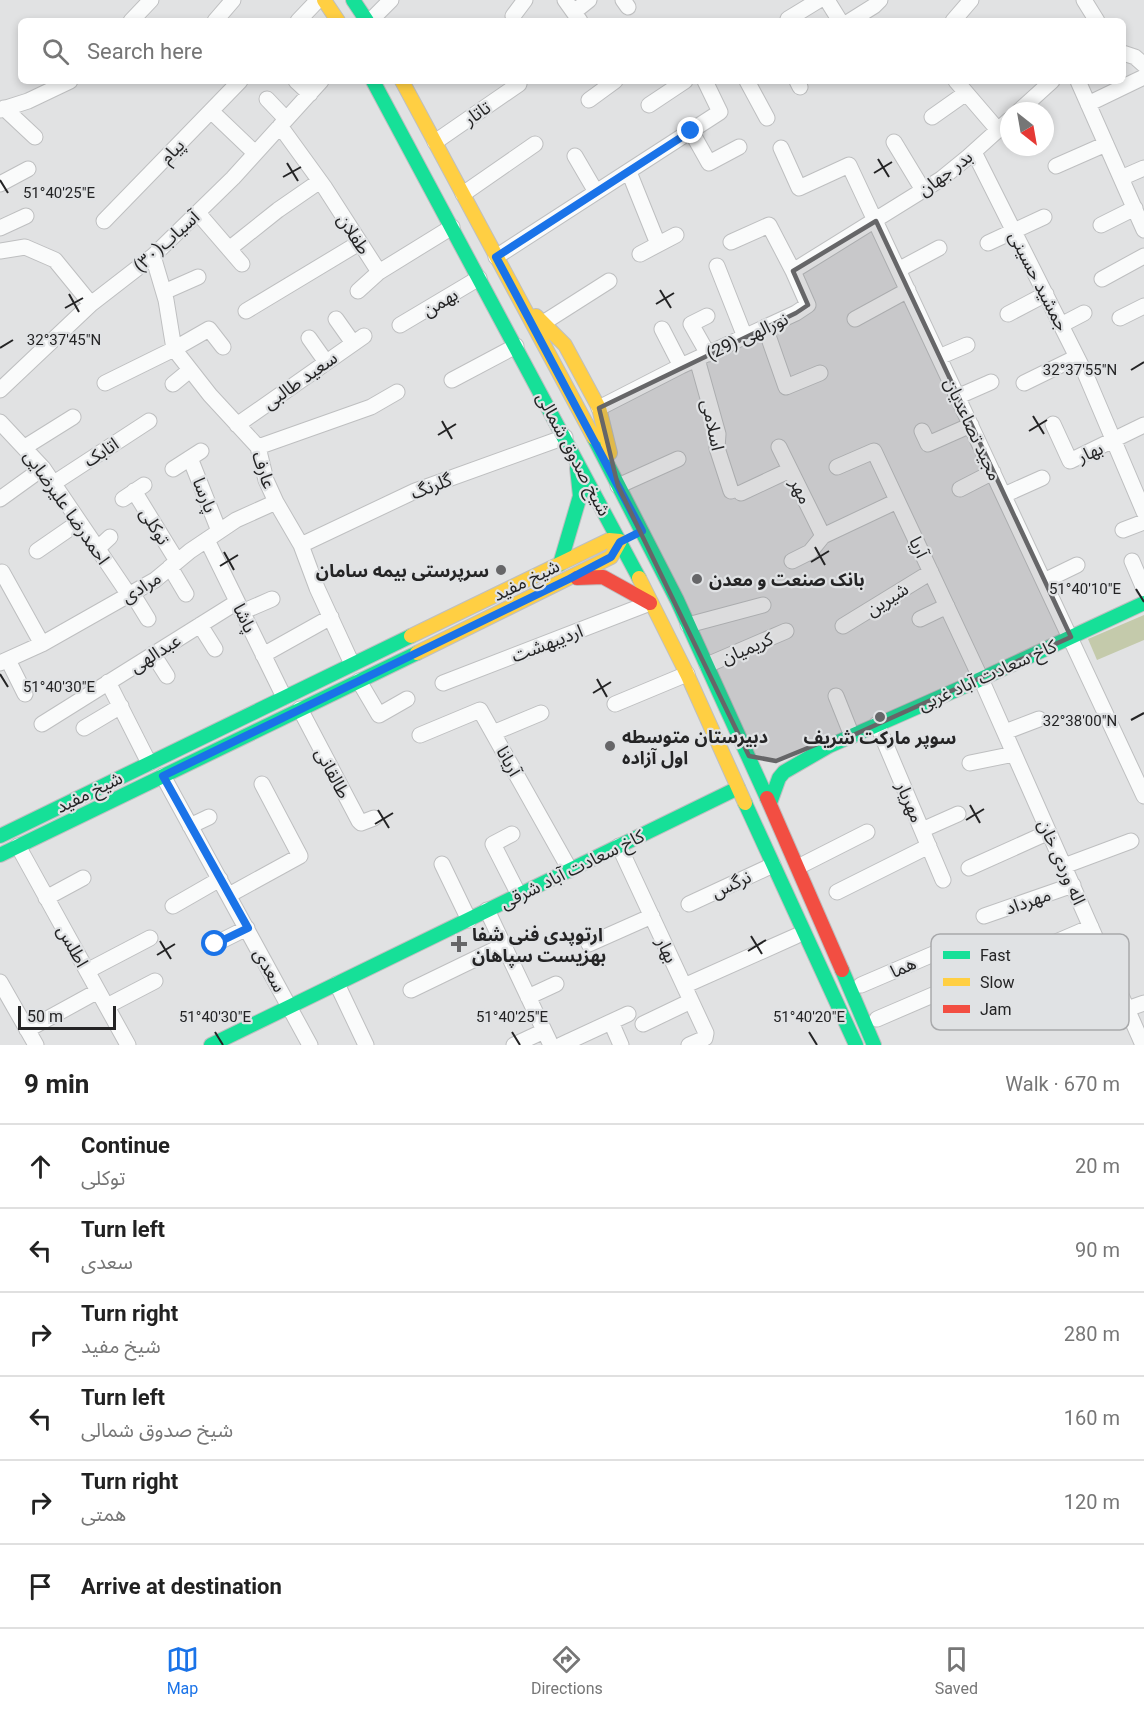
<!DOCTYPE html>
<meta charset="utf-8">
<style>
:root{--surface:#fff;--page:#f2f2f2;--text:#222;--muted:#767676;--line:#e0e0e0;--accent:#1a73e8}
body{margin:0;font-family:Roboto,"Noto Sans Arabic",sans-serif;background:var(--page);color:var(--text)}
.compass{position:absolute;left:1000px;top:102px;width:54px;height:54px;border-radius:50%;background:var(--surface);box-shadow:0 3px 9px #0003;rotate:149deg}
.scale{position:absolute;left:18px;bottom:15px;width:98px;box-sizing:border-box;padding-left:6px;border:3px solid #242425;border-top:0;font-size:16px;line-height:21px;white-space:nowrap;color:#242425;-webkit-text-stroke:4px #e0e2e4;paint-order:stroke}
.stop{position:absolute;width:18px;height:18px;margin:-14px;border:4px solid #1a73e8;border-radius:50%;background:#fff}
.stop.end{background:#1a73e8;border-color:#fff;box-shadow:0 2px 6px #0008}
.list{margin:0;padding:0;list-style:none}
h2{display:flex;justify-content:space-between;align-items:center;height:78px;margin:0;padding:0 24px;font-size:26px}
h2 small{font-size:20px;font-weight:400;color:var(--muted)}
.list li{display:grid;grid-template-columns:39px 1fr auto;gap:18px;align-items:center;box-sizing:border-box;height:84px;padding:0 24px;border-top:2px solid var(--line)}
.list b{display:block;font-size:22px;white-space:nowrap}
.list p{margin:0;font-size:20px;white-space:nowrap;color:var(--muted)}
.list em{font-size:20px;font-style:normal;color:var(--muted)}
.icon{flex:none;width:33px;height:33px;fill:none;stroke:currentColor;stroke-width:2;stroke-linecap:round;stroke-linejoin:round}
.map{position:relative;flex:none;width:1144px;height:1045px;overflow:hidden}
.search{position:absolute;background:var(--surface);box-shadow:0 3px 9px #0003;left:18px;right:18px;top:18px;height:66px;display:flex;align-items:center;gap:15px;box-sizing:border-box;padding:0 21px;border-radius:9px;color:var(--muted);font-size:22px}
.sheet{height:582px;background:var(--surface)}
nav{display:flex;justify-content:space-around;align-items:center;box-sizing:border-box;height:84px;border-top:2px solid var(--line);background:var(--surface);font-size:16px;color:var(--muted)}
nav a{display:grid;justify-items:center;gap:3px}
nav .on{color:var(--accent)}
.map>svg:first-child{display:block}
.green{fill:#c4caab}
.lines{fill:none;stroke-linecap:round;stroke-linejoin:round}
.street-casing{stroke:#bebfc0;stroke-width:17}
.fast-casing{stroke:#bebfc0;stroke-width:16}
.slow-casing{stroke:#bebfc0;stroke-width:16}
.jam-casing{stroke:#bebfc0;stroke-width:16}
.street{stroke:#fafbfb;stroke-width:15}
.fast{stroke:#16e098;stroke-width:14}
.slow{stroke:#ffcf43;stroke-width:14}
.jam{stroke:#f24e42;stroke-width:14}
.route{stroke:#1a73e8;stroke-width:8}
.marked{fill:#666668;fill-opacity:0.2;stroke:#666668;stroke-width:4.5;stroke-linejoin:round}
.ticks{fill:none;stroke:#242425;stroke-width:2}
.poi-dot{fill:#666668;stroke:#e0e2e4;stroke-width:2}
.labels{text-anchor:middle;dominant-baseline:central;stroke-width:4.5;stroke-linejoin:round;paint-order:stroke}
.street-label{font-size:18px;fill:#242425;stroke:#e0e2e4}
.poi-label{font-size:18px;font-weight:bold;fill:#242425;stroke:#e0e2e4;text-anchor:start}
.key{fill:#e0e2e4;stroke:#a8a9ab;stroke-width:1.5}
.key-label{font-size:16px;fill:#242425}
.ticks-label{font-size:15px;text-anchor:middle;fill:#242425;stroke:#e0e2e4;stroke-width:4.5;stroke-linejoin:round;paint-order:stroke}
</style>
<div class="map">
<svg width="1144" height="1045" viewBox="0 0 1144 1045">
<rect width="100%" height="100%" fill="#e1e2e3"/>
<path class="green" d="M1144 615V640L1097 660 1088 639Z"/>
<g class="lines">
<g class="street-casing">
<path id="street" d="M565 0 580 21
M623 0 628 7
M827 0 840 21
M1084 0 1097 21
M574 12 589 0
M513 16 525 0
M788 19 819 0
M131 21 151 0
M215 21 233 0
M298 21 318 0
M370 21 391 0
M850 21 874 6 880 0
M953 21 971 0
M1123 53 1135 57 1144 65
M296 81 310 94
M747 81 767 118
M797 81 800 87
M956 81 998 130
M1078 81 1144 230
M267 99 286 119
M589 100 615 81
M1088 104 1144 77
M649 105 685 81
M4 108 35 137
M0 110 28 101 70 81
M211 111 255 153
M1019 111 1052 81
M932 117 966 93
M280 126 325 188 379 272 452 227
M691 131 709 163 739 147
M435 142 519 84
M894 142 923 190
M781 148 799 188 849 165 1144 796
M974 152 1085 373 1144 512
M575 156 596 192
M1056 166 1106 144
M629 172 658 244
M1121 178 1144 168
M0 184 28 169
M463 194 535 144
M198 213 242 264
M104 221 240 81
M1101 225 1135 208
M0 228 26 216
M731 242 769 225 793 271
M988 243 1044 217
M229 249 278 210 320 181
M0 251 25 247 55 260 91 304
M640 254 676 235
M153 256 166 300 174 349 210 395 258 447 266 480 276 502 301 545 317 588 352 664
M496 257 720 112 705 81
M717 266 745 337
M898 270 939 248
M1102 279 1144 256
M358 291 379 272
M164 292 198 277
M246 311 359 243
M1008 314 1046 294
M707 316 691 324 708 354
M1120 318 1144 306
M336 319 353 343
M855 319 908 290
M543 323 609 281
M400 325 479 278
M1061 325 1084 313
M765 327 786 387 820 373
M662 329 681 366
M309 338 326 362
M939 357 967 345
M697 359 718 434 717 448 731 491
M452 380 516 346
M105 383 174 349 209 329 223 347
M1024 383 1077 357
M173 384 190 370
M0 390 91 304 153 256 233 178 321 81
M957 397 991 382
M599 408 681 366 796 313 808 305 793 271 941 179 968 157 1009 120
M0 422 43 468 129 595
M1053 424 1070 461 1144 425
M237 425 364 336
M922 431 928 444 971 425
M25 447 73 417
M258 447 371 407 397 392
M779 447 823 536
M190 458 219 531
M837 467 874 451 981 679 1143 1045
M173 469 201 451
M54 483 149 421
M618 486 678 459
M960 489 993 472
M134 491 177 561
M741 493 790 470
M1004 495 1042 478
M0 499 43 468
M123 499 144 485
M1123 530 1144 522
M207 540 284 697
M301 545 415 491 565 437
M97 549 110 537
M37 551 79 522
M792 561 810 552 823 536 897 501
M1132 561 1144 589
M170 567 186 594
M0 573 2 572 42 644
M1044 581 1077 565
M132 593 148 619
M242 612 272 599
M920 619 947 606
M200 625 215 649
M688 625 763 605
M843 626 931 572
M153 654 167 676
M263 655 331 617
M8 660 25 694
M0 663 42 644 155 580 190 551 236 520 276 502
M707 665 786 631
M359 681 379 715 407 699
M108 682 149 763
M443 683 650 603
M836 696 852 736
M615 704 687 674
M300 709 359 821 361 823 374 818
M42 724 237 602
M877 724 943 880
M84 728 121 706
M1005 732 1039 719
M493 733 541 713
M420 735 480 710 570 870
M970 763 1014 754
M163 776 310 1045
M190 826 209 817
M922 830 958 814
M512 834 493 844 519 895
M18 846 128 1045
M619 846 706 1033 705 1038 689 1045
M442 864 469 920
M1064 866 1131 841
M798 867 867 832
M969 868 1049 832
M837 892 929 846
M229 895 300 856 262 784
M46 898 83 878
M689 904 773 865
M173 906 220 879
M487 910 551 1045
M984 916 1073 885
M215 944 247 928
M589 944 652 916
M87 971 150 938
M0 982 36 1045
M337 984 366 1045
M861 985 945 949
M684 986 796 936
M1035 989 1043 1008
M411 990 504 945
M528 997 556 984
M107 1006 155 981
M1127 1009 1144 1003
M1025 1016 1114 979
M877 1019 1091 927
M611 1022 621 1045
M643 1024 691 1001
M27 1030 98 991
M514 1045 544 1031
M561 1045 628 1014"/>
</g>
<g class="fast-casing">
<path id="fast" d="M353 0 367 21
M373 81 639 578
M594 438 677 600 767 798
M560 564 580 496 577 468
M745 803 856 1045
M770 803 779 778 784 772 829 746 981 679 1144 603
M0 836 411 636
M0 855 417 653
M842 970 874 1045
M211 1045 738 788"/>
</g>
<g class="slow-casing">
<path id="slow" d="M324 0 338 21
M402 81 594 438
M536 316 565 345 599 408 610 453
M639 578 687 674 745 803
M411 636 609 540 620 541
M417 653 611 557 620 541"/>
</g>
<g class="jam-casing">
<path id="jam" d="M577 578 603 577 650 603
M767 798 842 970"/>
</g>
<use href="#street" class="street"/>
<use href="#fast" class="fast"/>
<use href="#slow" class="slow"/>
<use href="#jam" class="jam"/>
</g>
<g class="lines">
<path class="route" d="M215 944 248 928 163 776 569 579 611 557 620 542 642 531 496 257 691 131"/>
</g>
<path class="marked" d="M876 221 1071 637 829 746 820 743 776 761 749 756 618 486 599 408 796 313 808 305 793 271Z"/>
<path class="ticks" d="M878 159 889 177M287 163 298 181M874 173 892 162M283 177 301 167M0 180 8 193M660 290 671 308M69 294 79 312M656 304 674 293M65 308 83 298M0 348 13 340M1131 370 1144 362M1033 416 1044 434M442 421 452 439M1029 431 1047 420M438 435 456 424M815 547 825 565M224 552 234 570M811 562 829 551M220 566 238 555M1136 589 1144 602M0 674 8 687M597 679 607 697M593 693 611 682M1131 720 1144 713M970 805 980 823M378 810 389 828M966 820 984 809M375 824 393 813M751 936 762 954M160 941 171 959M748 951 766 940M157 955 175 944M215 1032 223 1045M512 1032 520 1045M809 1032 817 1045"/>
<g class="poi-dot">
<circle cx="501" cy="570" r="6"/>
<circle cx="697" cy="579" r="6"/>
<circle cx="880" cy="717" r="6"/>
<circle cx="610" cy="746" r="6"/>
<path d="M456 935h6v6h6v6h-6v6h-6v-6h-6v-6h6z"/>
</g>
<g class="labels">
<g class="street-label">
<text transform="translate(477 113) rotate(-34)">تاتار</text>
<text transform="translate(172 151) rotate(-46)">پیام</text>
<text transform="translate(945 173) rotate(-37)">بدر جهان</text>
<text transform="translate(354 234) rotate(57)">طفلان</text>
<text transform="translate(166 241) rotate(-42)">آسیاب(۳۰)</text>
<text transform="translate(1039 281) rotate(63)">جمشید حسینی</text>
<text transform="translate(440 302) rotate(-31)">بهمن</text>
<text transform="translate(747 336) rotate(-25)">نورالهی (29)</text>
<text transform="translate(300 380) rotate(-35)">سعید طالبی</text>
<text transform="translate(713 425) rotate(78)">اسلامی</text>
<text transform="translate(973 429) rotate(65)">مجید تصاعدیان</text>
<text transform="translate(101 452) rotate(-33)">اتابک</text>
<text transform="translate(1090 452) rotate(-24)">بهار</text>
<text transform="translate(574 454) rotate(62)">شیخ صدوق شمالی</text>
<text transform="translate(264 470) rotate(71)">عارف</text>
<text transform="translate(431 486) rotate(-21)">گلرنگ</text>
<text transform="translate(801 491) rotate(64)">مهر</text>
<text transform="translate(205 495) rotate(68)">پارسا</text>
<text transform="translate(67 507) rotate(55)">احمدرضا علیرضایی</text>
<text transform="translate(155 526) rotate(58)">توکلی</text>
<text transform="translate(919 547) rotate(65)">آریا</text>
<text transform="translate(526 580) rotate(-26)">شیخ مفید</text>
<text transform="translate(141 587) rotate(-32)">مرادی</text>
<text transform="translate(887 599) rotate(-32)">شیرین</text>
<text transform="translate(245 618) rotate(64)">پاشا</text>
<text transform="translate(547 643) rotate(-21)">اردیبهشت</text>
<text transform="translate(747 648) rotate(-23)">کریمیان</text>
<text transform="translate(155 653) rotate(-32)">عبدالهی</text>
<text transform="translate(987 675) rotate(-24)">کاخ سعادت آباد غربی</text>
<text transform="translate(509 761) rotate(61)">آریانا</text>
<text transform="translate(333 773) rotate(62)">طالقانی</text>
<text transform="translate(89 792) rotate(-26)">شیخ مفید</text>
<text transform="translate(910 802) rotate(67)">مهریار</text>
<text transform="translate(1062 862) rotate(66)">اله وردی خان</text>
<text transform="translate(572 869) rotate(-26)">کاخ سعادت آباد شرقی</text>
<text transform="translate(731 884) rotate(-25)">نرگس</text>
<text transform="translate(1028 901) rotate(-19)">مهرداد</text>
<text transform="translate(73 946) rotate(61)">اطلس</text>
<text transform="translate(667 950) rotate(65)">بهار</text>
<text transform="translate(903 967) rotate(-24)">هما</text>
<text transform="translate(270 970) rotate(61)">سعدی</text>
</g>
<g class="poi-label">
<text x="489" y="570" text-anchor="end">سرپرستی بیمه سامان</text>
<text x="709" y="579">بانک صنعت و معدن</text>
<text x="622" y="736">دبیرستان متوسطه<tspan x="622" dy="21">اول آزاده</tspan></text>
<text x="880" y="737" text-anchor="middle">سوپر مارکت شریف</text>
<text x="472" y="934">ارتوپدی فنی شفا<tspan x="472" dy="21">بهزیست سپاهان</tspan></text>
</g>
</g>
<rect x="931" y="934" width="198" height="96" rx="9" class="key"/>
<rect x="943" y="951" width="27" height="8" fill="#16e098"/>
<rect x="943" y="978" width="27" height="8" fill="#ffcf43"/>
<rect x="943" y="1005" width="27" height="8" fill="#f24e42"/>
<g class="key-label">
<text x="980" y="961">Fast</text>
<text x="980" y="988">Slow</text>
<text x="980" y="1015">Jam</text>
</g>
<g class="ticks-label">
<text x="59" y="198">51°40'25"E</text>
<text x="64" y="345">32°37'45"N</text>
<text x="1080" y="375">32°37'55"N</text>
<text x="1085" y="594">51°40'10"E</text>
<text x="59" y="692">51°40'30"E</text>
<text x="1080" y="726">32°38'00"N</text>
<text x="215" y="1022">51°40'30"E</text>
<text x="512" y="1022">51°40'25"E</text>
<text x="809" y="1022">51°40'20"E</text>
</g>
</svg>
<svg class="compass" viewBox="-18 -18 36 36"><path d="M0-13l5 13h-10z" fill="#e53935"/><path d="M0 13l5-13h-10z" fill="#767676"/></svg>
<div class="scale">50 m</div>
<div class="stop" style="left:215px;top:944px"></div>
<div class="stop end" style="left:691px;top:131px"></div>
<div class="search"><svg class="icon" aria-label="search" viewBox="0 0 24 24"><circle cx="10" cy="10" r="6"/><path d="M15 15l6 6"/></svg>Search here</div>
</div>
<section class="sheet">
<h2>9 min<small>Walk · 670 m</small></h2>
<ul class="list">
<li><svg class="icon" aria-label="ahead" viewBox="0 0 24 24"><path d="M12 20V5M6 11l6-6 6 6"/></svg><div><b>Continue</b><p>توکلی</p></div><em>20 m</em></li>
<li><svg class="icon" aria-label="left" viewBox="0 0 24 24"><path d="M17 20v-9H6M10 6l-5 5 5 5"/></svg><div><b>Turn left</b><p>سعدی</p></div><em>90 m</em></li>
<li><svg class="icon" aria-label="right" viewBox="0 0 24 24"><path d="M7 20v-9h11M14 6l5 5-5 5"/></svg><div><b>Turn right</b><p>شیخ مفید</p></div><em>280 m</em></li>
<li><svg class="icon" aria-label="left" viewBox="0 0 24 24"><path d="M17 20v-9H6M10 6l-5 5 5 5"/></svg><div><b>Turn left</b><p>شیخ صدوق شمالی</p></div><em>160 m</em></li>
<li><svg class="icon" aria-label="right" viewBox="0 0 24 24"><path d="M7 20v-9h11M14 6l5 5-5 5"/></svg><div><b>Turn right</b><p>همتی</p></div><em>120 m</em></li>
<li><svg class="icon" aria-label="arrive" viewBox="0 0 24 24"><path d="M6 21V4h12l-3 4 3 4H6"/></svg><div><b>Arrive at destination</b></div></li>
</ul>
</section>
<nav>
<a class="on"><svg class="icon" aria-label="map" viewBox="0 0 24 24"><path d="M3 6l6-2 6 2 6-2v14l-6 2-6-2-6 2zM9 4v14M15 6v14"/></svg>Map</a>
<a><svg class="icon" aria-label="directions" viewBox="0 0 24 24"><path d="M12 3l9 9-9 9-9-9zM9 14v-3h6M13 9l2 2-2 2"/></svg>Directions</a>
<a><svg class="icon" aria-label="saved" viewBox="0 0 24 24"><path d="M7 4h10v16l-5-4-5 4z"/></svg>Saved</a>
</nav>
